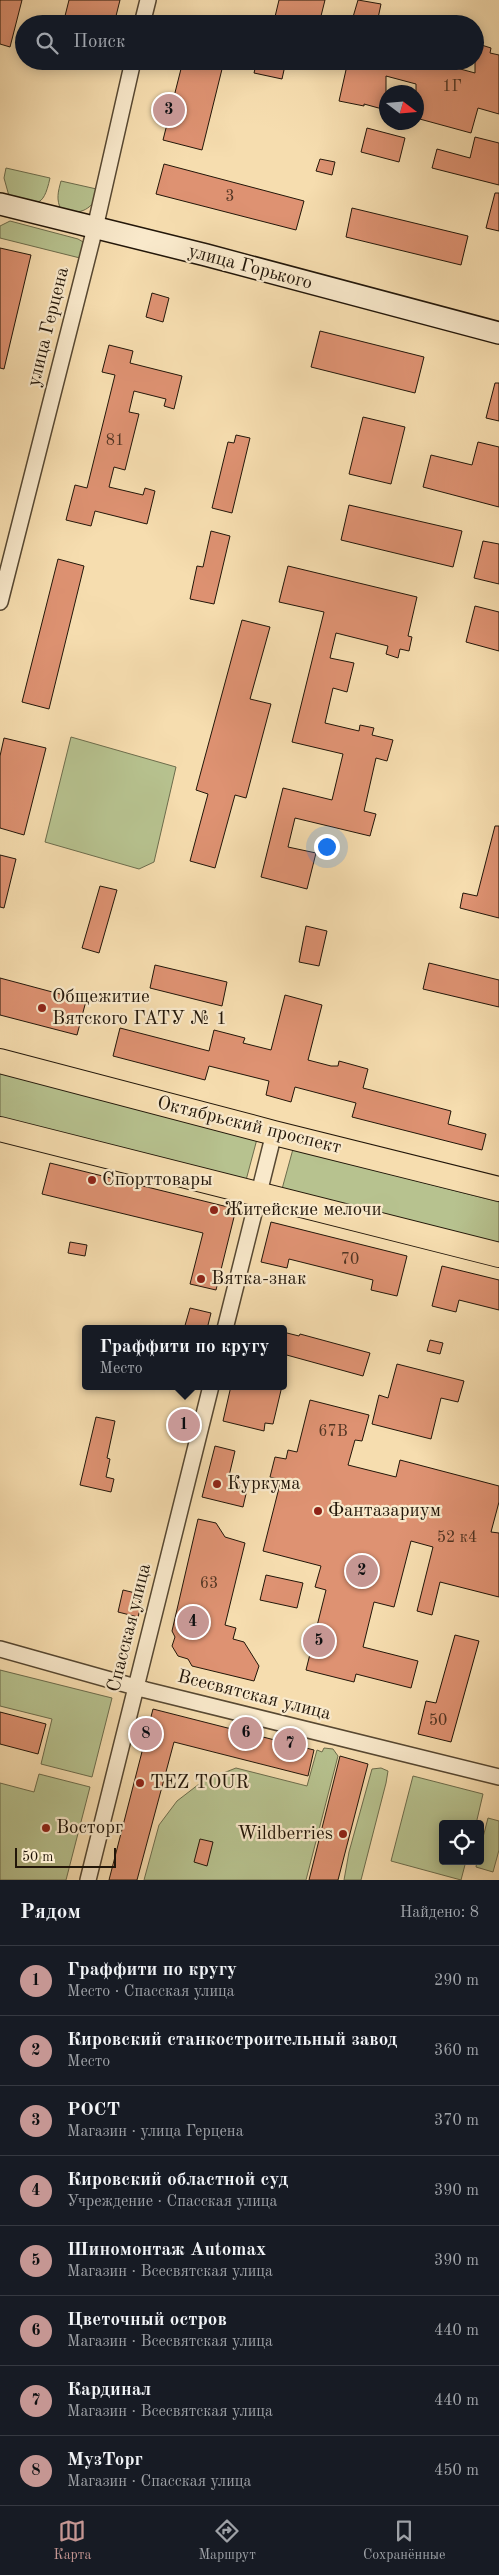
<!DOCTYPE html>
<html lang="ru">
<meta charset="utf-8">
<style>
:root{--surface:#171b24;--page:#242831;--text:#f1f3f6;--muted:#9ea1a6;--line:#363941;--accent:#c59692}
body{margin:0;font-family:"Old Standard TT",serif;background:var(--page);color:var(--text)}
.controls{position:absolute;right:15px;bottom:15px;display:grid;overflow:hidden;border-radius:5px;box-shadow:0 2px 12px #0003}
.controls button{width:45px;height:45px;display:grid;place-items:center;padding:0;border:0;border-bottom:1px solid var(--line);background:var(--surface);color:var(--text);font:25px sans-serif}
.compass{position:absolute;left:379px;top:85px;width:45px;height:45px;border-radius:50%;background:var(--surface);box-shadow:0 2px 12px #0003;rotate:106deg}
.scale{position:absolute;left:15px;bottom:12px;width:101px;box-sizing:border-box;padding-left:5px;border:2px solid #221609;border-top:0;font-size:14px;line-height:18px;white-space:nowrap;color:#221609;-webkit-text-stroke:4px #f9e9cb;paint-order:stroke}
.you{position:absolute;left:326px;top:846px;width:18px;height:18px;margin:-12px;border:4px solid #fff;border-radius:50%;background:#1a73e8;box-shadow:0 0 0 8px #1a73e833}
.badge{display:grid;place-items:center;width:32px;height:32px;border-radius:50%;background:var(--accent);color:#111;font-size:16px;font-weight:700}
.pin{position:absolute;translate:-50% -50%;border:2px solid #fff;box-shadow:0 1px 5px #0006}
.popup{position:absolute;left:82px;top:1325px;width:205px;height:65px;box-sizing:border-box;display:grid;place-content:center;border-radius:5px;background:var(--surface);filter:drop-shadow(0 1px 4px #0005);font-size:16px;white-space:nowrap;color:var(--muted)}
.popup b{font-size:19px;color:var(--text)}
.popup::after{content:'';position:absolute;left:50%;top:100%;margin-left:-10px;border:10px solid transparent;border-top-color:var(--surface)}
.list{margin:0;padding:0;list-style:none}
h2{display:flex;justify-content:space-between;align-items:center;height:65px;margin:0;padding:0 20px;font-size:21px}
h2 small{font-size:16px;font-weight:400;color:var(--muted)}
.list li{display:grid;grid-template-columns:32px 1fr auto;gap:15px;align-items:center;box-sizing:border-box;height:70px;padding:0 20px;border-top:1px solid var(--line)}
.list b{display:block;font-size:19px;white-space:nowrap}
.list p{margin:0;font-size:16px;white-space:nowrap;color:var(--muted)}
.list em{font-size:16px;font-style:normal;color:var(--muted)}
.icon{flex:none;width:28px;height:28px;fill:none;stroke:currentColor;stroke-width:2;stroke-linecap:round;stroke-linejoin:round}
.map{position:relative;flex:none;width:499px;height:1880px;overflow:hidden}
.search{position:absolute;background:var(--surface);box-shadow:0 2px 12px #0003;left:15px;right:15px;top:15px;height:55px;display:flex;align-items:center;gap:12px;box-sizing:border-box;padding:0 18px;border-radius:28px;color:var(--muted);font-size:19px}
.sheet{height:625px;background:var(--surface)}
nav{display:flex;justify-content:space-around;align-items:center;box-sizing:border-box;height:70px;border-top:1px solid var(--line);background:var(--surface);font-size:14px;color:var(--muted)}
nav a{display:grid;justify-items:center;gap:2px}
nav .on{color:var(--accent)}
.map>svg:first-child{display:block}
.green{fill:#b7c28f;stroke:#6c6c4c}
.building{fill:#de9272;stroke:#221609}
.lines{fill:none;stroke-linecap:round;stroke-linejoin:round}
.street-casing{stroke:#574832;stroke-width:18}
.secondary-casing{stroke:#221609;stroke-width:24}
.primary-casing{stroke:#221609;stroke-width:26}
.street{stroke:#f9e9cb;stroke-width:15}
.secondary{stroke:#f9e9cb;stroke-width:21}
.primary{stroke:#f6ddaf;stroke-width:24}
.poi-dot{fill:#8f2418;stroke:#f9e9cb;stroke-width:2}
.labels{text-anchor:middle;dominant-baseline:central;stroke-width:4.5;stroke-linejoin:round;paint-order:stroke}
.number-label{font-size:16px;fill:#513523}
.street-label{font-size:19px;fill:#221609;stroke:#f9e9cb}
.poi-label{font-size:19px;fill:#221609;stroke:#f9e9cb;text-anchor:start}
</style>
<div class="map">
<svg width="499" height="1880" viewBox="0 0 499 1880">
<rect width="100%" height="100%" fill="#f6ddaf"/>
<filter id="stains"><feTurbulence type="fractalNoise" baseFrequency=".004" numOctaves="4"/><feColorMatrix values="0 0 0 0 .2 0 0 0 0 .09 0 0 0 0 .02 0 0 0 .5 -.17"/></filter>
<radialGradient id="worn" r=".72"><stop offset=".6" stop-color="#630" stop-opacity="0"/><stop offset="1" stop-color="#630" stop-opacity=".3"/></radialGradient>
<path class="green" d="M6 168 50 178C43 210 36 205 9 196L4 178Z
M61 181 101 190C92 209 82 216 61 210 56 199 58 192 61 181Z
M10 221 78 239 85 243 84 259 0 238V226Z
M71 737 176 767 154 862 139 869 45 842Z
M0 1071 257 1139 245 1184 0 1119Z
M293 1149 499 1202V1244L282 1189Z
M0 1670 112 1698 92 1777 41 1764 52 1719 0 1706Z
M324 1748 333 1749 338 1756 306 1880H144L159 1825 177 1801 203 1781 236 1768 307 1786 317 1750 322 1752Z
M381 1768 388 1771 386 1783 361 1880H344L349 1852 372 1769Z
M39 1774 90 1787 66 1880H0V1783L34 1792Z
M413 1776 483 1794 476 1824H443V1861H466L461 1880 391 1861Z
M488 1818 499 1821V1850L493 1872 476 1867 477 1861H480V1849Z"/>
<path class="building" d="M0 0H22L10 47 0 44Z
M69 0H120L114 24H63Z
M279 0H325L319 24 274 21Z
M358 0 381 4 377 23 353 17Z
M475 43 491 48 490 53 499 55V114L478 108 471 133 416 118V84L386 76V110L364 104V106L339 101 348 61H431L475 73Z
M183 61H224L202 150 163 140Z
M257 61H286L282 79 254 73Z
M367 128 405 138 399 162 361 152Z
M475 137 499 143V185L432 168 437 149 470 158Z
M320 159 335 162 332 175 316 171Z
M164 164 304 201 296 230 156 194Z
M495 193H499V231L486 228Z
M352 208 468 236 461 265 346 237Z
M0 248 31 255 4 369 0 368Z
M152 293 169 298 163 322 146 317Z
M320 331 424 357 415 393 311 367Z
M109 345 133 351 130 363 182 376 174 409 164 406 166 399 134 391 129 412 139 414 125 470 114 467 109 487 143 495 145 488 155 491 147 524 95 511 91 526 66 520 75 485 87 488 115 375 102 372Z
M495 383H499V421L486 418Z
M363 417 405 427 391 484 349 474Z
M236 435 250 438 232 513 212 508 228 442 234 443Z
M478 442 499 447V507L423 487 431 455 472 465Z
M349 505 462 531 453 567 341 540Z
M211 531 230 536 214 604 190 599 197 566 203 567Z
M483 541 499 544V584L474 578Z
M58 559 84 566 49 709 22 702Z
M288 566 417 597 408 636 412 637 409 651 400 649 398 658 386 654 388 646 336 633 330 658 354 663 347 692 333 688 325 723 359 731 360 725 374 728 372 735 393 740 387 761 376 758 364 811 376 814 370 836 295 818 288 847 316 853 307 889 261 877 283 788 332 800 343 754 292 742 324 612 279 602Z
M475 606 499 612V651L466 642Z
M242 620 270 627 250 699 271 704 246 798 235 795 215 868 190 861 208 794 196 790Z
M4 738 46 748 24 835 0 828V756Z
M495 826H499V918L460 908 463 893 477 896Z
M0 855 16 859 4 908 0 907Z
M100 886 117 890 99 953 82 948Z
M306 926 327 931 319 966 299 962Z
M429 963 499 980V1007L423 989Z
M155 965 227 982 222 1006 150 988Z
M0 978 86 1001 77 1035 0 1015Z
M285 995 322 1005 308 1060 331 1066H338L339 1061 368 1069 363 1088 451 1111 448 1124 486 1134 482 1150 352 1117 356 1103 295 1087 291 1102 266 1095 269 1081 209 1066 205 1080 113 1056 120 1028 209 1051 214 1030 245 1038 243 1043 271 1050Z
M50 1163 236 1209 216 1290 190 1284 203 1233 42 1194Z
M271 1222 407 1256 397 1296 371 1290 373 1280 289 1259 287 1268 261 1262Z
M70 1242 87 1245 85 1256 68 1253Z
M442 1266 499 1280V1310L459 1300 456 1312 432 1306Z
M190 1308 211 1313 207 1329H184Z
M283 1332 299 1336 300 1334 370 1353 363 1376 283 1354Z
M430 1340 443 1343 440 1354 427 1351Z
M397 1364 464 1381 458 1402 441 1398 431 1439 372 1424 379 1395 388 1398Z
M231 1386H282L273 1424 265 1423 264 1431 223 1421Z
M310 1400 369 1415 362 1441 355 1440 348 1465 396 1477 400 1460 499 1486V1502L491 1532 499 1533V1597L440 1582 432 1615 417 1611 433 1547 411 1541 394 1607 374 1602 363 1647 418 1661 411 1688 356 1674 354 1682 306 1670 326 1590 315 1587 321 1566 263 1551 281 1480 270 1477 275 1457 286 1459 288 1450 297 1452Z
M96 1417 115 1421 107 1458 110 1459 106 1477 114 1479 111 1492 80 1485Z
M215 1446 235 1451 229 1476 249 1481 243 1507 202 1497Z
M198 1519 216 1523 225 1537 245 1543 225 1625 236 1628 233 1639 244 1642 259 1666 254 1681 192 1666 188 1659 178 1656 172 1646 175 1637 172 1631Z
M266 1575 303 1583 297 1608 260 1600Z
M123 1590 144 1595 138 1617 118 1612Z
M455 1635 479 1641 451 1742 418 1734 426 1701 436 1703Z
M153 1709 314 1750 308 1776 174 1742 137 1880H109Z
M0 1712 46 1724 38 1754 0 1744Z
M340 1756 368 1764 338 1880H309Z
M200 1839 213 1842 207 1866 194 1862Z"/>
<g class="lines">
<g class="street-casing">
<path id="street" d="M142 24 148 0
M0 602 95 228 133 61
M225 1329 274 1133
M0 1649 146 1690 499 1777
M88 1880 211 1386"/>
</g>
<g class="secondary-casing">
<path id="secondary" d="M0 204 206 255 499 333"/>
</g>
<g class="primary-casing">
<path id="primary" d="M0 1061 274 1133 499 1189
M0 1129 499 1255"/>
</g>
<use href="#street" class="street"/>
<use href="#secondary" class="secondary"/>
<use href="#primary" class="primary"/>
</g>
<g class="poi-dot">
<circle cx="42" cy="1008" r="5"/>
<circle cx="92" cy="1180" r="5"/>
<circle cx="214" cy="1210" r="5"/>
<circle cx="201" cy="1279" r="5"/>
<circle cx="217" cy="1484" r="5"/>
<circle cx="318" cy="1511" r="5"/>
<circle cx="140" cy="1783" r="5"/>
<circle cx="46" cy="1828" r="5"/>
<circle cx="343" cy="1834" r="5"/>
</g>
<g class="labels">
<g class="number-label">
<text x="452" y="87">1Г</text>
<text x="230" y="197">3</text>
<text x="115" y="441">81</text>
<text x="350" y="1260">70</text>
<text x="333" y="1432">67В</text>
<text x="457" y="1538">52 к4</text>
<text x="209" y="1584">63</text>
<text x="438" y="1721">50</text>
</g>
<g class="street-label">
<text transform="translate(250 268) rotate(15)">улица Горького</text>
<text transform="translate(49 327) rotate(-76)">улица Герцена</text>
<text transform="translate(249 1126) rotate(14)">Октябрьский проспект</text>
<text transform="translate(130 1628) rotate(-76)">Спасская улица</text>
<text transform="translate(254 1696) rotate(14)">Всесвятская улица</text>
</g>
<g class="poi-label">
<text x="52" y="997">Общежитие<tspan x="52" dy="22">Вятского ГАТУ № 1</tspan></text>
<text x="102" y="1180">Спорттовары</text>
<text x="224" y="1210">Житейские мелочи</text>
<text x="211" y="1279">Вятка-знак</text>
<text x="227" y="1484">Куркума</text>
<text x="328" y="1511">Фантазариум</text>
<text x="150" y="1783">TEZ TOUR</text>
<text x="56" y="1828">Восторг</text>
<text x="333" y="1834" text-anchor="end">Wildberries</text>
</g>
</g>
<rect width="100%" height="100%" filter="url(#stains)"/>
<rect width="100%" height="100%" fill="url(#worn)"/>
</svg>
<div class="controls">
<button><svg class="icon" aria-label="locate" viewBox="0 0 24 24"><circle cx="12" cy="12" r="6"/><path d="M12 2v4M12 18v4M2 12h4M18 12h4"/></svg></button>
</div>
<svg class="compass" viewBox="-18 -18 36 36"><path d="M0-13l5 13h-10z" fill="#e53935"/><path d="M0 13l5-13h-10z" fill="#9ea1a6"/></svg>
<div class="scale">50 m</div>
<div class="you"></div>
<div class="pin badge" style="left:184px;top:1425px">1</div>
<div class="popup"><b>Граффити по кругу</b>Место</div>
<div class="pin badge" style="left:362px;top:1571px">2</div>
<div class="pin badge" style="left:169px;top:110px">3</div>
<div class="pin badge" style="left:193px;top:1622px">4</div>
<div class="pin badge" style="left:319px;top:1641px">5</div>
<div class="pin badge" style="left:246px;top:1733px">6</div>
<div class="pin badge" style="left:290px;top:1744px">7</div>
<div class="pin badge" style="left:146px;top:1734px">8</div>
<div class="search"><svg class="icon" aria-label="search" viewBox="0 0 24 24"><circle cx="10" cy="10" r="6"/><path d="M15 15l6 6"/></svg>Поиск</div>
</div>
<section class="sheet">
<h2>Рядом<small>Найдено: 8</small></h2>
<ul class="list">
<li><span class="badge">1</span><div><b>Граффити по кругу</b><p>Место · Спасская улица</p></div><em>290 m</em></li>
<li><span class="badge">2</span><div><b>Кировский станкостроительный завод</b><p>Место</p></div><em>360 m</em></li>
<li><span class="badge">3</span><div><b>РОСТ</b><p>Магазин · улица Герцена</p></div><em>370 m</em></li>
<li><span class="badge">4</span><div><b>Кировский областной суд</b><p>Учреждение · Спасская улица</p></div><em>390 m</em></li>
<li><span class="badge">5</span><div><b>Шиномонтаж Automax</b><p>Магазин · Всесвятская улица</p></div><em>390 m</em></li>
<li><span class="badge">6</span><div><b>Цветочный остров</b><p>Магазин · Всесвятская улица</p></div><em>440 m</em></li>
<li><span class="badge">7</span><div><b>Кардинал</b><p>Магазин · Всесвятская улица</p></div><em>440 m</em></li>
<li><span class="badge">8</span><div><b>МузТорг</b><p>Магазин · Спасская улица</p></div><em>450 m</em></li>
</ul>
</section>
<nav>
<a class="on"><svg class="icon" aria-label="map" viewBox="0 0 24 24"><path d="M3 6l6-2 6 2 6-2v14l-6 2-6-2-6 2zM9 4v14M15 6v14"/></svg>Карта</a>
<a><svg class="icon" aria-label="directions" viewBox="0 0 24 24"><path d="M12 3l9 9-9 9-9-9zM9 14v-3h6M13 9l2 2-2 2"/></svg>Маршрут</a>
<a><svg class="icon" aria-label="saved" viewBox="0 0 24 24"><path d="M7 4h10v16l-5-4-5 4z"/></svg>Сохранённые</a>
</nav>
